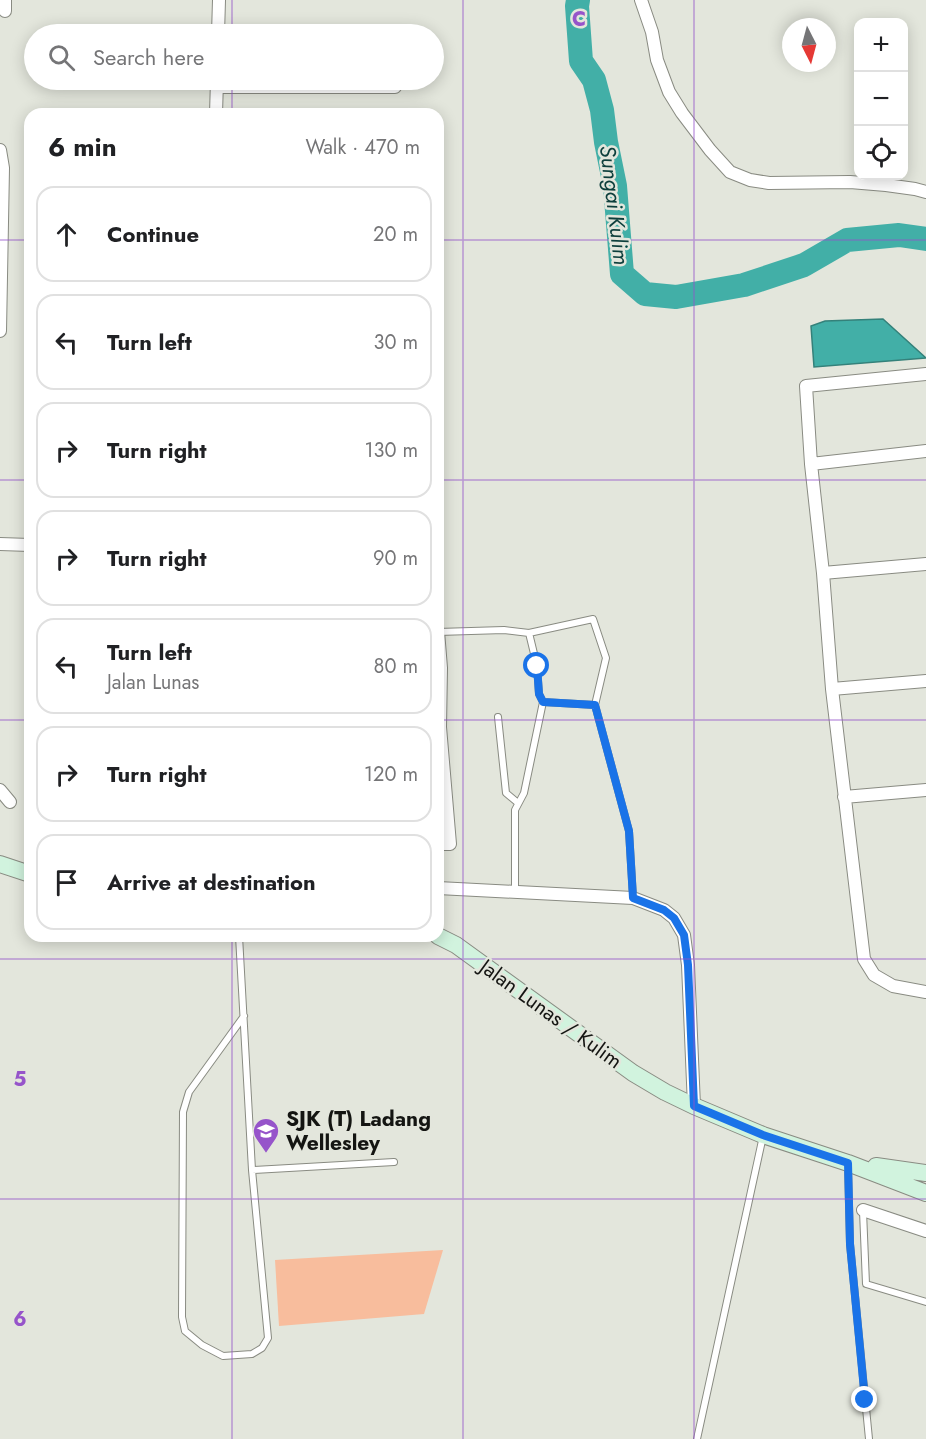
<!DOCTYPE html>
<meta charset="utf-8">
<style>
:root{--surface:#fff;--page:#f6f6f6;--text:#202124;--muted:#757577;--line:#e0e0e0}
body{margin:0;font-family:Jost,sans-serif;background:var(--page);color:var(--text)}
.controls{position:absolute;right:18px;top:18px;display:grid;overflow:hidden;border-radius:12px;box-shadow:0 3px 15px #0003}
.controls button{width:54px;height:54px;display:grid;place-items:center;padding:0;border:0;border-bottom:2px solid var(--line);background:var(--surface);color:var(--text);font:30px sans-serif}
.compass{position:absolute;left:782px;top:18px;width:54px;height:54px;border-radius:50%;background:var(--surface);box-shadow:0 3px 15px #0003;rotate:174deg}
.stop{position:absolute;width:18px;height:18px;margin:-14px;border:4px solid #1a73e8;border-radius:50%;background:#fff}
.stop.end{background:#1a73e8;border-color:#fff;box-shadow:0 2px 6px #0008}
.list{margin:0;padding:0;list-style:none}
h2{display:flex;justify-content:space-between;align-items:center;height:78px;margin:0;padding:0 24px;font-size:26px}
h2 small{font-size:20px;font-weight:400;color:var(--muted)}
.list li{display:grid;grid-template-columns:39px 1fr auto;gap:18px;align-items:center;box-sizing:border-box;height:96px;margin:0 12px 12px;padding:0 12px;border:2px solid var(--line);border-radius:18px}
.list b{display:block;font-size:22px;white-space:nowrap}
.list p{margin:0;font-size:20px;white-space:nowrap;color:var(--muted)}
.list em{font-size:20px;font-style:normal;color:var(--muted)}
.icon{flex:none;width:33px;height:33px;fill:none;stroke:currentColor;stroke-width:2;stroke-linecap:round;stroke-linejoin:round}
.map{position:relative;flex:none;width:926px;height:1439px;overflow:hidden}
.search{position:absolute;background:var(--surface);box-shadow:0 3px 15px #0003;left:24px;top:24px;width:420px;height:66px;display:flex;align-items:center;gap:15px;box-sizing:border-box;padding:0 21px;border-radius:33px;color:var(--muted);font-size:22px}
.panel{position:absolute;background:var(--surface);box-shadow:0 3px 15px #0003;left:24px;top:108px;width:420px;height:834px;border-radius:18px}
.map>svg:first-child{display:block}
.green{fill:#f8bd9d}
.water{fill:#42afa7;stroke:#34817a;stroke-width:1.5}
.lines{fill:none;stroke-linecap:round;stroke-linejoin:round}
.river{stroke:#42afa7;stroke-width:24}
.lane-casing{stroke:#898b82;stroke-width:8}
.street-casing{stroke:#898b82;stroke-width:14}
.secondary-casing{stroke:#898b82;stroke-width:18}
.lane{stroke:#fff;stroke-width:6}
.street{stroke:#fff;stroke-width:12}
.secondary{stroke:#d1f3de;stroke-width:16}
.route{stroke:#1a73e8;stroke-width:8}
.grid{fill:none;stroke:#9654ca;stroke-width:1.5;stroke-opacity:0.55}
.labels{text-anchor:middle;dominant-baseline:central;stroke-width:5;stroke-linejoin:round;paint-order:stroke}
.street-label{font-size:21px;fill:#141512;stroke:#e3e6dc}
.poi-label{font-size:21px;font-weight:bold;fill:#141512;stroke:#e3e6dc;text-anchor:start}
.water-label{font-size:22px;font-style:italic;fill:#0d3f3c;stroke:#e3e6dc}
.grid-label{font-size:20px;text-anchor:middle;font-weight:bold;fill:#9654ca;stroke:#e3e6dc;stroke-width:5;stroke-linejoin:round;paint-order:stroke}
</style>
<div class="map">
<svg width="926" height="1439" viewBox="0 0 926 1439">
<rect width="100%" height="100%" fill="#e3e6dc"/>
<path class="green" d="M443 1250 424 1314 279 1326 275 1260Z"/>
<path class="water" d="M883 319 926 358 814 367 811 326 825 321Z"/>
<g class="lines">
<path class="river" d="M578 0 577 6 581 61 594 80 602 110 606 142 615 186 622 274 645 294 676 297 744 285 804 265 847 240 899 235 926 239"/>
<g class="lane-casing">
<path id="lane" d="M438 632 504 630 529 633 593 619 606 658 595 705 629 831 633 897
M543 702 595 705
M498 717 506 793 518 803
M515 891V810L524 793 543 702 539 694 537 666 529 633
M239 936 252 1170 268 1338 262 1348 252 1354 223 1356 202 1345 185 1331 182 1317 183 1112 189 1092 244 1016
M848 1166 850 1244 869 1439
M252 1170 394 1162
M863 1211 866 1284 926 1302
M697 1439 763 1136"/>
</g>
<g class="street-casing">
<path id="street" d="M641 0 652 32 657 60 669 92 682 113 710 150 730 172 750 180 769 183 850 182 886 185 915 189 926 192
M5 11V0
M218 34 219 0
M217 87H395
M216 114 217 80
M0 150 3 168 0 331
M926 374 806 386 811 464 823 573 832 689 864 959 874 975 893 986 926 992
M811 464 926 451
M0 544 30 545
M823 573 926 564
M438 631 441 668 440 727 450 844H438
M832 689 926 681
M0 790 10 802
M844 797 926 790
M438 888 633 898 664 910 674 918 684 935 688 965 694 1106
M863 1210 926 1231"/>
</g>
<g class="secondary-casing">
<path id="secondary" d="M0 864 30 874
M438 936 456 945 633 1073 665 1092 694 1106 763 1135 848 1163 926 1193
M876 1166 926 1173"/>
</g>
<use href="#lane" class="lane"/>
<use href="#street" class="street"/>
<use href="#secondary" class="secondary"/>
</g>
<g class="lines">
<path class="route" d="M537 666 539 694 543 702 595 705 629 831 633 898 664 910 674 918 684 935 688 965 694 1106 763 1135 848 1163 850 1244 865 1400"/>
</g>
<path class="grid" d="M232 0V34M463 0V1439M694 0V1439M232 80V114M0 240H30M438 240H926M0 480H30M438 480H926M0 720H30M438 720H926M232 936V1439M0 959H926M0 1199H926"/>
<defs>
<g id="school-pin" transform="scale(1.35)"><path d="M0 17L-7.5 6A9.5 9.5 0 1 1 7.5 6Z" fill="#9654ca" stroke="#e3e6dc"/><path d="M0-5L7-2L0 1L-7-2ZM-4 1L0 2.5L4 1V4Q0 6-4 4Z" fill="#fff"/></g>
</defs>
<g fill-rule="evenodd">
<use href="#school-pin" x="266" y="1131"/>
</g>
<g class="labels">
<g class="street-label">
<text transform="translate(551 1014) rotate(36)">Jalan Lunas / Kulim</text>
</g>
<g class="poi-label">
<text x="286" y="1119">SJK (T) Ladang<tspan x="286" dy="24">Wellesley</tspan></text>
</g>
<g class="water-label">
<text transform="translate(615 205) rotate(83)">Sungai Kulim</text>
</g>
</g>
<g class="grid-label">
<text x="579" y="26">C</text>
<text x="20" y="1086">5</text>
<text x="20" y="1326">6</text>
</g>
</svg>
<div class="controls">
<button>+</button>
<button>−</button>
<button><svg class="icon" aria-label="locate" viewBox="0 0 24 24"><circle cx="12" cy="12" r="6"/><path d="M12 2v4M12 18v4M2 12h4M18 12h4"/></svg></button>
</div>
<svg class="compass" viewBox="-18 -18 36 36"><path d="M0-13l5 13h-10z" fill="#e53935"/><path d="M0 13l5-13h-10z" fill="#757577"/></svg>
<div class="stop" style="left:537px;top:666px"></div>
<div class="stop end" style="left:865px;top:1400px"></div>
<div class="search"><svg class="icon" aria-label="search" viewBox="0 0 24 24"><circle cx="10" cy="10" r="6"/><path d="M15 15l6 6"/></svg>Search here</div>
<section class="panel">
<h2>6 min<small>Walk · 470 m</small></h2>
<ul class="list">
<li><svg class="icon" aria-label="ahead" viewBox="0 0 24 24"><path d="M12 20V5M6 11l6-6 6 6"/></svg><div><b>Continue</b></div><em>20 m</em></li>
<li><svg class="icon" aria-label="left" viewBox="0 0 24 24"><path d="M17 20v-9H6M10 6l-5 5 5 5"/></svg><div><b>Turn left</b></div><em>30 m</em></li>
<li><svg class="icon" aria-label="right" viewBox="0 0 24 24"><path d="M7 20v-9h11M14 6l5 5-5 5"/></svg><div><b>Turn right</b></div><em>130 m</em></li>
<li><svg class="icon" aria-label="right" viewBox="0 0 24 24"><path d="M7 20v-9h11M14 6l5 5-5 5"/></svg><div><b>Turn right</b></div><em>90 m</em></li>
<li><svg class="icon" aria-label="left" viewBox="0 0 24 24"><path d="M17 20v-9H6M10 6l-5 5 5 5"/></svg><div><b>Turn left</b><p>Jalan Lunas</p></div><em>80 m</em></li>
<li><svg class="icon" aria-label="right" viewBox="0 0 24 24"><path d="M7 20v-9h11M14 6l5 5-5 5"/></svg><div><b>Turn right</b></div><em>120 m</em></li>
<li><svg class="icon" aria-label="arrive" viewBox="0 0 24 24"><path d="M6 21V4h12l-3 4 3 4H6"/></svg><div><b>Arrive at destination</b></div></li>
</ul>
</section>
</div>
